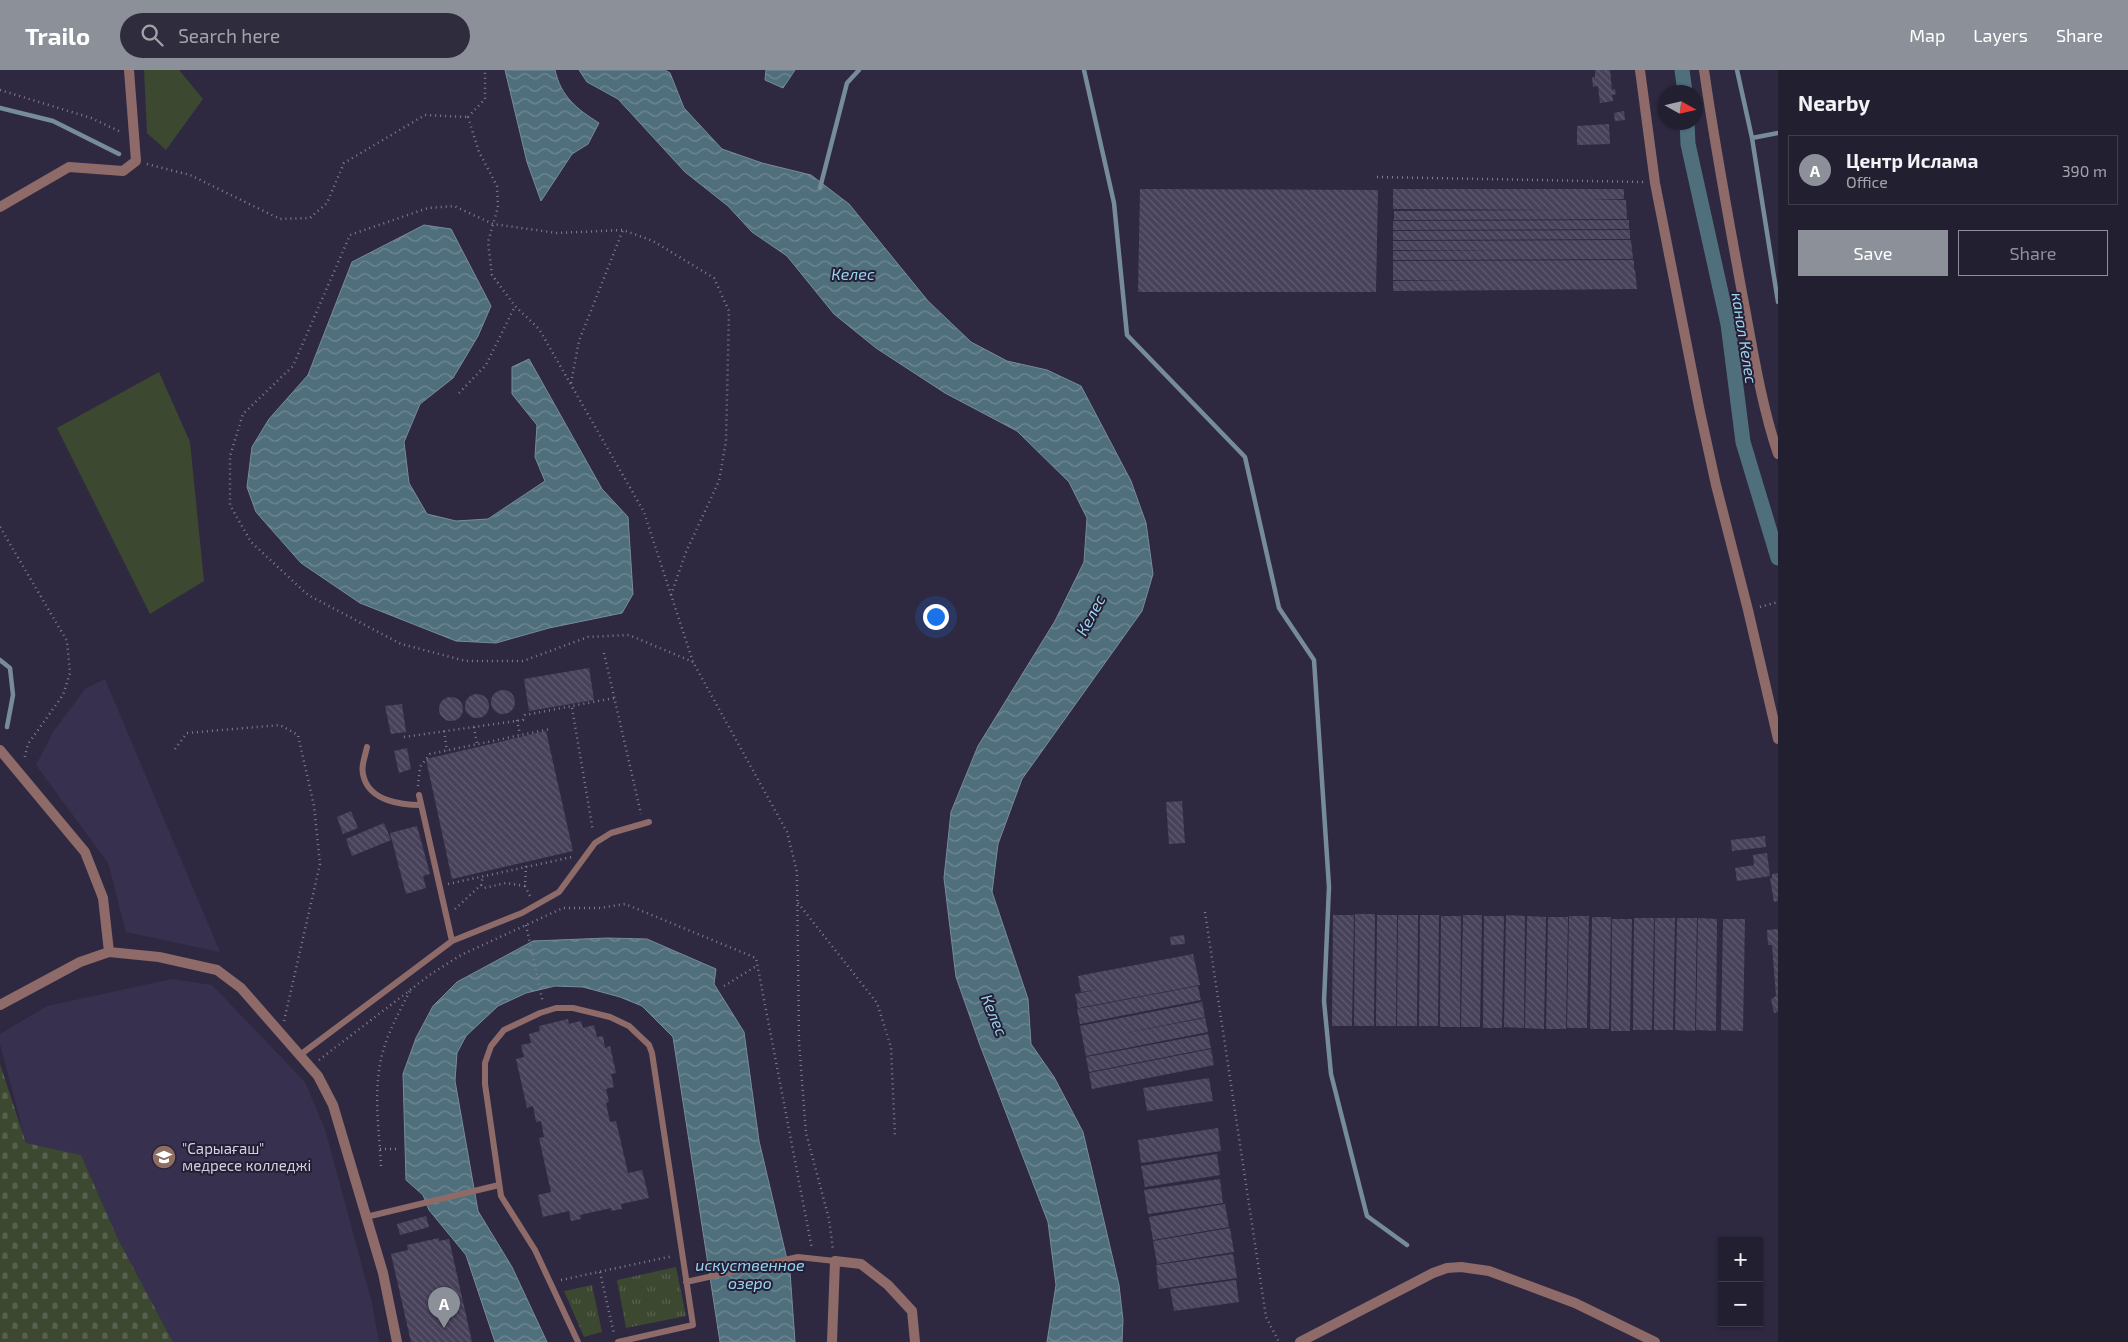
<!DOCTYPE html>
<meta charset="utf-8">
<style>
:root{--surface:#221f31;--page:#2e2c3d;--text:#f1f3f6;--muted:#a2a2ab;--line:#3f3d4d;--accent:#8c9099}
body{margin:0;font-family:"Exo 2",sans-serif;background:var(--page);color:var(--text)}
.controls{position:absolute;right:15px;bottom:15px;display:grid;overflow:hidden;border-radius:0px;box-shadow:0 1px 4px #0004}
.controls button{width:45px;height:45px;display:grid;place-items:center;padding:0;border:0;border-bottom:1px solid var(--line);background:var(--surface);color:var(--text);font:25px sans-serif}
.compass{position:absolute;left:1658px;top:15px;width:45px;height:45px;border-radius:50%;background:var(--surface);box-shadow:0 1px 4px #0004;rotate:98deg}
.you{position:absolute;left:935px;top:546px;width:18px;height:18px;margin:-12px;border:4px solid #fff;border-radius:50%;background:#1a73e8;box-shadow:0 0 0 8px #1a73e833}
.badge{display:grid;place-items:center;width:32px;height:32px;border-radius:50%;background:var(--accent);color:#fff;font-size:16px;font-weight:700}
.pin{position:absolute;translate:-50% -41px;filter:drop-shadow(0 1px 2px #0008)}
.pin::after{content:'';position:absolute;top:26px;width:18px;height:15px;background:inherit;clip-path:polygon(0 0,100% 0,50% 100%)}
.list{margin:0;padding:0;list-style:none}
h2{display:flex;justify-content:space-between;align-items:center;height:65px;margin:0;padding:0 20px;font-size:21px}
h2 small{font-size:16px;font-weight:400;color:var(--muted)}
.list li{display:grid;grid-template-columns:32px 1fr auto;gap:15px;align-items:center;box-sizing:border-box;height:70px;margin:0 10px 10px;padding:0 10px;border:1px solid var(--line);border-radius:0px}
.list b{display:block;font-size:19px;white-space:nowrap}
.list p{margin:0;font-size:16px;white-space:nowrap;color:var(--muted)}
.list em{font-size:16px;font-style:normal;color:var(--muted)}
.actions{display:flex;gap:10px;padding:15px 20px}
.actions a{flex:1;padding:11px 0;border:1px solid var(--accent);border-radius:0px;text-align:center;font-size:18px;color:var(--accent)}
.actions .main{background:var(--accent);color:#fff}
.icon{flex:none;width:28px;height:28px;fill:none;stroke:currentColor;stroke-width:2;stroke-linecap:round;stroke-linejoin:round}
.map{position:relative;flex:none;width:1778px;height:1272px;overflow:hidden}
header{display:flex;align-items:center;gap:30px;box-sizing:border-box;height:70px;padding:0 25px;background:var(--accent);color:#fff}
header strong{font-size:24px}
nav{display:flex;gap:28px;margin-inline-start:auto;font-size:18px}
.search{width:350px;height:45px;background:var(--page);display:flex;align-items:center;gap:12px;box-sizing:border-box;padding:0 18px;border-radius:28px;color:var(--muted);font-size:19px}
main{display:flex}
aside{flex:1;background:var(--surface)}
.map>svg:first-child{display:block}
.built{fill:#37304e}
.grass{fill:url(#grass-tufts)}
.cemetery{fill:url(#cemetery-stones)}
.green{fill:#3d4831}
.water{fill:url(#water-waves);stroke:#778c9a}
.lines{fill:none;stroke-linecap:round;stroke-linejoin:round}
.stream{stroke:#778c9a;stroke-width:4.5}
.canal{stroke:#506f7c;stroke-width:15}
.building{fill:url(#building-back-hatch)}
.path{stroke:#817d91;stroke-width:2.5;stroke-dasharray:1 4;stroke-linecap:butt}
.lane{stroke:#8e6b69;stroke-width:6}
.street{stroke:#8e6b69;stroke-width:10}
.labels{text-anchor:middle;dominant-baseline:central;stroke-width:4;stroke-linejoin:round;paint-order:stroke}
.poi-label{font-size:15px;fill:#d3d0e0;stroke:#251f36;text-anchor:start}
.water-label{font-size:16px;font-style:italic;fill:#99d5ef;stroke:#251f36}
</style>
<header>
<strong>Trailo</strong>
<div class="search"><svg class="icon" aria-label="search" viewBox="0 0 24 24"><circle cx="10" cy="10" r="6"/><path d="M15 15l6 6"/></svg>Search here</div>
<nav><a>Map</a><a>Layers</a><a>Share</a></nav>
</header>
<main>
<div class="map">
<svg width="1778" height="1272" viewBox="0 0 1778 1272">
<defs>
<pattern id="grass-tufts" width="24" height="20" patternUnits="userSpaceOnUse" patternTransform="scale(1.25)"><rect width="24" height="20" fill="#3d4831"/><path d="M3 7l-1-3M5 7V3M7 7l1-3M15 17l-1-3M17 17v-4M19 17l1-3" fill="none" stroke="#58614f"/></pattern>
<pattern id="cemetery-stones" width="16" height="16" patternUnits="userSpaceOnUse" patternTransform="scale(1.25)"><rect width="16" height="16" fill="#3d4831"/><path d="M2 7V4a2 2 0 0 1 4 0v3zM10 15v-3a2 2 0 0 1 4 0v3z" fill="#58614f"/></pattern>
<pattern id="water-waves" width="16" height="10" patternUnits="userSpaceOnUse" patternTransform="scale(1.25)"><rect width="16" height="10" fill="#506f7c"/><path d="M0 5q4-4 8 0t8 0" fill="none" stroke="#708994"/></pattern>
<pattern id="building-back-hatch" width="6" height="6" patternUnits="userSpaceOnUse" patternTransform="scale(1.25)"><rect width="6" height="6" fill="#47415a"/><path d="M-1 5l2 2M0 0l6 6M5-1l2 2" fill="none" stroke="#615b71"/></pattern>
</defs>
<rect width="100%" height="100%" fill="#2e2941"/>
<path class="built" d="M105 609 220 882 126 862 108 793 36 695 53 662 85 619Z
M172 909 212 915 305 1012 325 1059 372 1233 379 1272H173L118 1169 81 1085 26 1073 0 974V964L47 936Z"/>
<path class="grass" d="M676 1197 686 1246 626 1258 617 1210Z
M592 1215 602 1262 584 1267 564 1221Z"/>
<path class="cemetery" d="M0 994 26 1073 81 1085 118 1169 173 1272H0Z"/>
<path class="green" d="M144 0H179L203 29 166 80 147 63Z
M159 302 190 372 204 511 150 544 57 358Z"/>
<path class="water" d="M505 0H555C561 27 577 39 599 53L588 74 572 84 541 131 527 92Z
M579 0H665L670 3 684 38 722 79 762 93 811 105 849 134 928 231 971 272 1007 291 1047 300 1081 316 1131 411 1146 453 1153 504 1142 541 1022 709 998 774 992 822 1028 929 1031 974 1054 1007 1083 1062 1119 1215 1123 1250 1122 1272H1047L1056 1215 1048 1152 980 975 956 907 944 808 951 742 978 676 1055 551 1084 492 1087 448 1069 412 1017 361 945 323 876 278 834 244 787 186 752 162 728 136 685 102 618 29 587 12Z
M766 0H795L783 18 765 10Z
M424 155 451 159 491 236 478 266 453 308 420 334 404 372 409 413 427 444 456 451 488 449 545 411 535 387 537 355 512 324V297L529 289 602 419 628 447 633 524 622 543 549 558 496 573 456 571 360 533 301 493 256 442 247 417 252 377 269 349 308 305 352 192Z
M607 868 647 869 716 899 714 914 744 962 759 1071 790 1202 795 1272H720L673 967 642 936 620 927 583 917 555 916 526 923 498 936 466 966 457 983 455 1011 478 1141 512 1197 547 1272H495L466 1185 429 1140 423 1125 406 1110 403 1004 416 968 433 936 457 912 533 871Z"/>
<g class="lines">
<path class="stream" d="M1084 0 1114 133 1127 265 1245 387 1279 538 1314 590 1329 817 1324 931 1331 1004 1367 1146 1407 1175
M1737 0 1752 68 1778 232
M0 38 53 51 119 84
M1752 68 1778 63
M820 118 847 13 859 0
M0 590 10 598 13 625 7 657"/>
<path class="canal" d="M1682 0 1685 22
M1687 52 1688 74 1728 254 1743 372 1778 488"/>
</g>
<path class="building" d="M1595 0H1610L1612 20 1615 19 1616 24 1612 25 1613 31 1600 33 1598 16 1593 17 1592 7H1595Z
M1624 41 1625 50 1615 51 1614 43Z
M1609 54 1610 74 1577 75V56Z
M1140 119 1378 120 1376 222H1138Z
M1393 119H1624V129L1589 130H1626L1627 149 1394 150V141L1557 140 1393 139Z
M1629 150V159L1393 160V151Z
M1630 160V169L1393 170V161Z
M1631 170 1633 189 1393 190V181H1520L1393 180V171Z
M1634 190V200H1608H1635L1637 219 1393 221V211L1478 210H1393V191Z
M589 598 594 630 529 641 524 609Z
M491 632a12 12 0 1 1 24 0a12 12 0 1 1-24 0Z
M465 636a12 12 0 1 1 24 0a12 12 0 1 1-24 0Z
M439 639a12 12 0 1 1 24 0a12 12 0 1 1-24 0Z
M402 634 406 662 391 664 385 636Z
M546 661 573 781 452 809 426 689Z
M407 678 411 699 399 703 394 681Z
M1182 731 1185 773 1169 774 1166 732Z
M351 741 358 758 343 764 337 747Z
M384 753 391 770 352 786 346 769Z
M417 756 430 804 423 806 426 818 406 824 390 763Z
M1765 766 1766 777 1732 781 1731 770Z
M1767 783 1770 806 1737 811 1735 798 1754 795 1753 785Z
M1778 803V831L1774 832 1770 808H1772V804Z
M1355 844H1375L1374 956H1354Z
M1333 845H1354L1352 956H1332Z
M1377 845H1397L1396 956H1376Z
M1398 845H1418L1417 956H1397Z
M1420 845H1439L1438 956H1419Z
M1463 845H1482L1480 957H1461Z
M1506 845 1525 846 1524 958 1504 957Z
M1441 846H1461L1460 957H1440Z
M1484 846H1504L1502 958H1483Z
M1527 846 1546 847 1544 959 1525 958Z
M1569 846H1589L1587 958H1567Z
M1548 847H1568L1566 959H1546Z
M1592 847H1611L1609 959H1590Z
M1634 848H1654L1652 960H1633Z
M1655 848H1675L1673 960H1654Z
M1677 848H1697L1695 961 1675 960Z
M1698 848 1717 849 1716 961 1696 960Z
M1612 849H1632L1630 961H1611Z
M1723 849H1745L1743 961 1721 960Z
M1778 859V942L1774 943 1771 929 1776 926 1772 875H1768L1767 860Z
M1184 865 1185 874 1171 875 1170 867Z
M1193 884 1200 915 1078 938 1075 924 1096 920 1081 922 1078 906Z
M1198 916 1201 930 1080 954 1077 939Z
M1202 932 1205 947 1120 964 1205 948 1208 962 1086 986 1080 956Z
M568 949 569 954 581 951 583 958 594 955 597 967 603 966 605 978 610 976 616 1003 611 1004 614 1017 606 1019 609 1032 606 1033 610 1052 616 1051 628 1103 642 1100 649 1128 621 1134 622 1139 611 1141V1138L580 1145 581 1149 571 1151 569 1141 543 1147 538 1125 551 1122 539 1068 544 1067 541 1051 536 1052 533 1036 527 1038 516 989 524 987 521 975 531 973 529 964 540 961 539 956Z
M1208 964 1211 978 1089 1002 1086 987Z
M1211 979 1214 995 1092 1019 1089 1003Z
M1209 1008 1213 1031 1147 1041 1143 1018Z
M1218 1058 1221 1081 1141 1093 1138 1070Z
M1217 1084 1220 1105 1145 1117 1141 1096Z
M1220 1109 1223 1133 1148 1144 1144 1120Z
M1225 1134 1229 1157 1153 1170 1149 1147Z
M426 1146 429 1157 400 1165 397 1154Z
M1230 1158 1234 1182 1157 1194 1153 1171Z
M439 1168V1171L449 1169 472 1272H411L391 1184 408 1180 407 1175Z
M1233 1184 1237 1208 1159 1219 1156 1195Z
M1236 1210 1239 1232 1174 1241 1170 1219Z"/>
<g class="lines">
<path class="path" d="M0 20 91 48 121 62
M468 47 479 82 497 116 498 137 488 172 492 205 515 236 539 259 644 442 693 592 787 762 797 802 799 972 806 1063 829 1149 833 1180
M468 47 485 29V0
M147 94 190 105 280 149 310 148 327 133 344 93 425 45 468 47
M1377 107 1643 112
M571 313 579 271 623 160
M459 323 486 295 515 236
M0 457 67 571 70 603 63 625 28 674 24 690
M671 525 686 482 719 411 726 371 729 241 714 208 653 171 623 160 557 163 493 154 454 136 428 138 350 165 293 296 243 344 230 386V435L251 472 308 525 401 574 466 591H523L588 567 629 565 693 592
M1760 537 1778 532
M604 583 641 744
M572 638 593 761
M517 650 520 665
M474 657 477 674
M444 661 447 681
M404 667 523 650 525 645 614 628
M175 679 187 663 280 655 298 665 314 736 320 794 284 951
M418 716 420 697 430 684 550 659
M526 796 525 816 531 828
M448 814 572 787
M481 815 484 818 506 813 525 816
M798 833 877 933 891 977 895 1067
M455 839 481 815 483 806
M1205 842 1266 1247 1279 1272
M526 855 543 933
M724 916 758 895
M319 990 431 904 461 885 563 838H600L625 834 756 888 812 1179
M380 1079H398
M381 1096C379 1059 373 1021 382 985 388 962 399 942 410 921
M600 1202 614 1264
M561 1210 673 1186"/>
<path class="lane" d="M367 677C365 687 360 698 364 708 371 731 401 735 421 735
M419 725 452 871
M300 985 452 871 522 843 559 822 595 773 611 763 649 752
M366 1147 499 1115
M686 1212 798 1187 835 1191
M578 1272 535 1180 501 1126 485 1014V993L491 976 504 960 540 943 556 938H573L610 947 629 956 649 975 652 983 693 1255 618 1272"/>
<path class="street" d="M1640 0 1655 113 1700 342 1716 415 1748 540 1778 669
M1704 0C1715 77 1729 152 1743 228 1753 280 1761 334 1778 384
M0 137 69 97 123 101 136 91 129 0
M0 680 85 782 103 828 109 882
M0 935 80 892 109 882 159 887 217 900 241 918 318 1006 333 1035 383 1203 397 1272
M832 1272 835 1191 861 1194 888 1215 912 1241 915 1272
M1300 1272 1433 1203 1447 1198 1461 1197 1489 1201 1575 1233 1655 1272"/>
</g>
<defs>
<g id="university-disc" transform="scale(1.25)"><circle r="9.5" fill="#8d6e63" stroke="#251f36"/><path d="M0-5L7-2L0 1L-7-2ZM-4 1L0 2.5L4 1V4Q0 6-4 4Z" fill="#fff"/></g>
</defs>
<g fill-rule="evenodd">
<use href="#university-disc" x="164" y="1087"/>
</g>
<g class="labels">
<g class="poi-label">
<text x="182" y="1078">"Сарыағаш"<tspan x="182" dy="17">медресе колледжі</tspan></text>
</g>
<g class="water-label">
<text x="853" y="203">Келес</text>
<text transform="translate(1745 268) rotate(81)">канал Келес</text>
<text transform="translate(1090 545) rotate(-62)">Келес</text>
<text transform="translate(995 945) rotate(68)">Келес</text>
<text x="750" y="1194">искуственное<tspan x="750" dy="18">озеро</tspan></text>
</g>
</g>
</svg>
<div class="controls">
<button>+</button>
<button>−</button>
</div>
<svg class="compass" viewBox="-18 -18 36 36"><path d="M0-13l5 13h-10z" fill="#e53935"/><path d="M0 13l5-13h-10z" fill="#a2a2ab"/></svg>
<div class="you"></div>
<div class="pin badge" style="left:444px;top:1258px">A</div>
</div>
<aside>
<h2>Nearby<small></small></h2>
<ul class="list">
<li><span class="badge">A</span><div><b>Центр Ислама</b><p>Office</p></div><em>390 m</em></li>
</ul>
<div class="actions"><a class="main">Save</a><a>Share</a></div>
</aside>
</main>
